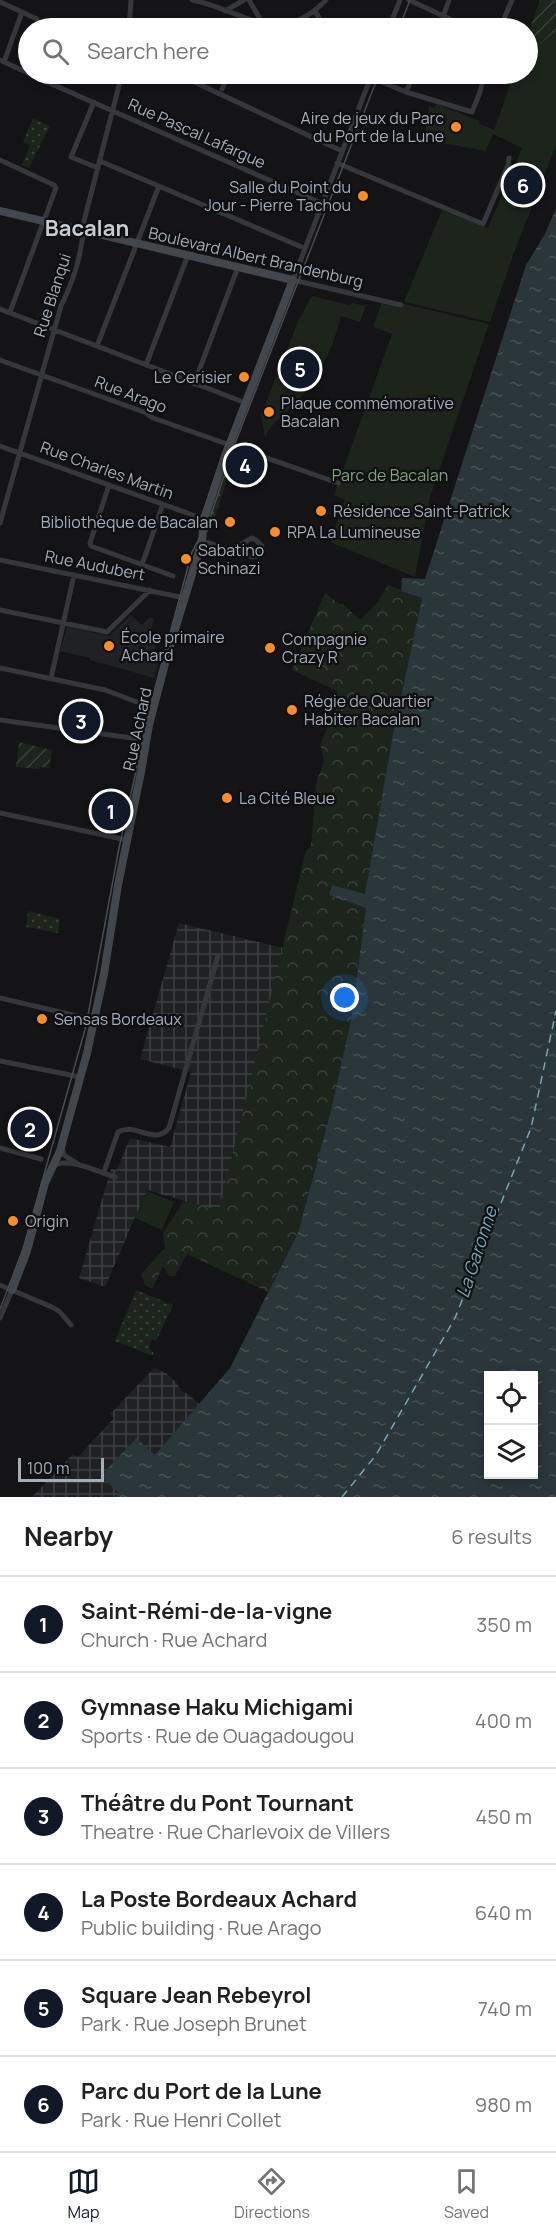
<!DOCTYPE html>
<meta charset="utf-8">
<style>
:root{--surface:#fff;--page:#f6f6f6;--text:#202124;--muted:#757577;--line:#e0e0e0;--accent:#111827}
body{margin:0;font-family:Manrope,sans-serif;background:var(--page);color:var(--text)}
.controls{position:absolute;right:18px;bottom:18px;display:grid;overflow:hidden;border-radius:0px;box-shadow:0 3px 9px #0003}
.controls button{width:54px;height:54px;display:grid;place-items:center;padding:0;border:0;border-bottom:2px solid var(--line);background:var(--surface);color:var(--text);font:30px sans-serif}
.scale{position:absolute;left:18px;bottom:15px;width:86px;box-sizing:border-box;padding-left:6px;border:3px solid #a5aeb7;border-top:0;font-size:16px;line-height:21px;white-space:nowrap;color:#a5aeb7;-webkit-text-stroke:4px #0f0f11;paint-order:stroke}
.you{position:absolute;left:345px;top:998px;width:21px;height:21px;margin:-15px;border:4px solid #fff;border-radius:50%;background:#1a73e8;box-shadow:0 0 0 9px #1a73e833}
.badge{display:grid;place-items:center;width:39px;height:39px;border-radius:50%;background:var(--accent);color:#fff;font-size:20px;font-weight:700}
.pin{position:absolute;translate:-50% -50%;border:3px solid #fff;box-shadow:0 2px 6px #0006}
.list{margin:0;padding:0;list-style:none}
h2{display:flex;justify-content:space-between;align-items:center;height:78px;margin:0;padding:0 24px;font-size:26px}
h2 small{font-size:20px;font-weight:400;color:var(--muted)}
.list li{display:grid;grid-template-columns:39px 1fr auto;gap:18px;align-items:center;box-sizing:border-box;height:96px;padding:0 24px;border-top:2px solid var(--line)}
.list b{display:block;font-size:22px;white-space:nowrap}
.list p{margin:0;font-size:20px;white-space:nowrap;color:var(--muted)}
.list em{font-size:20px;font-style:normal;color:var(--muted)}
.icon{flex:none;width:33px;height:33px;fill:none;stroke:currentColor;stroke-width:2;stroke-linecap:round;stroke-linejoin:round}
.map{position:relative;flex:none;width:556px;height:1497px;overflow:hidden}
.search{position:absolute;background:var(--surface);box-shadow:0 3px 9px #0003;left:18px;right:18px;top:18px;height:66px;display:flex;align-items:center;gap:15px;box-sizing:border-box;padding:0 21px;border-radius:33px;color:var(--muted);font-size:22px}
.sheet{height:654px;background:var(--surface)}
nav{display:flex;justify-content:space-around;align-items:center;box-sizing:border-box;height:84px;border-top:2px solid var(--line);background:var(--surface);font-size:16px;color:var(--muted)}
nav a{display:grid;justify-items:center;gap:3px}
nav .on{color:var(--accent)}
.map>svg:first-child{display:block}
.built{fill:#202123}
.industrial{fill:url(#industrial-grid)}
.grass{fill:url(#grass-dots)}
.forest{fill:url(#forest-crowns)}
.park{fill:#1c241c}
.garden{fill:url(#garden-furrows)}
.water{fill:url(#water-ripples);fill-rule:evenodd}
.lines{fill:none;stroke-linecap:round;stroke-linejoin:round}
.ferry{stroke:#7ba3b4;stroke-width:1.5;stroke-dasharray:8 6;stroke-linecap:butt}
.street{stroke:#35373b;stroke-width:5}
.secondary{stroke:#43464b;stroke-width:8}
.tram{stroke:#484b50;stroke-width:1.5}
.poi-dot{fill:#f98d29;stroke:#0f0f11;stroke-width:2}
.labels{text-anchor:middle;dominant-baseline:central;stroke-width:4.5;stroke-linejoin:round;paint-order:stroke}
.poi-label{font-size:16px;fill:#a5aeb7;stroke:#0f0f11;text-anchor:start}
.street-label{font-size:16px;fill:#a5aeb7;stroke:#0f0f11}
.park-label{font-size:16px;fill:#80a37b;stroke:#0f0f11}
.water-label{font-size:18px;font-style:italic;fill:#7ba3b4;stroke:#0f0f11}
.district-label{font-size:22px;font-weight:bold;fill:#c6ccd3;stroke:#0f0f11}
</style>
<div class="map">
<svg width="556" height="1497" viewBox="0 0 556 1497">
<defs>
<pattern id="industrial-grid" width="8" height="8" patternUnits="userSpaceOnUse" patternTransform="scale(1.5)"><rect width="8" height="8" fill="#202123"/><path d="M0 4h8M4 0v8" fill="none" stroke="#3d3f41"/></pattern>
<pattern id="grass-dots" width="8" height="8" patternUnits="userSpaceOnUse" patternTransform="scale(1.5)"><rect width="8" height="8" fill="#1c241c"/><path d="M2 2h.1M6 6h.1" fill="none" stroke="#3a413b" stroke-width="1.8" stroke-linecap="round"/></pattern>
<pattern id="forest-crowns" width="20" height="18" patternUnits="userSpaceOnUse" patternTransform="scale(1.5)"><rect width="20" height="18" fill="#1c241c"/><path d="M2 6a3 3 0 1 1 6 0M12 15a3 3 0 1 1 6 0" fill="none" stroke="#3a413b"/></pattern>
<pattern id="garden-furrows" width="10" height="10" patternUnits="userSpaceOnUse" patternTransform="scale(1.5)"><rect width="10" height="10" fill="#1c241c"/><path d="M-1 1l2-2M0 10L10 0M9 11l2-2" fill="none" stroke="#3a413b"/></pattern>
<pattern id="water-ripples" width="26" height="14" patternUnits="userSpaceOnUse" patternTransform="scale(1.5)"><rect width="26" height="14" fill="#2a363a"/><path d="M2 4q2-2 4 0t4 0M15 11q2-2 4 0t4 0" fill="none" stroke="#465154"/></pattern>
</defs>
<rect width="100%" height="100%" fill="#141416"/>
<path class="built" d="M131 615 142 625 150 617 154 619 148 639 157 642 154 651 161 653 154 678 90 660V658L60 651 67 627 109 636Z"/>
<path class="industrial" d="M179 923 283 948 219 1211 147 1190 105 1287 79 1278 111 1169 117 1170 130 1138 170 1147 191 1072 140 1059Z
M154 1368 166 1373 176 1382 182 1392 188 1394 199 1404 155 1456 135 1438 102 1476 120 1493 116 1497H32L73 1454 78 1457 114 1418 110 1414Z"/>
<path class="grass" d="M33 118 50 126 29 168 22 165 30 145 23 142Z
M228 459 233 461 214 521 207 533 205 525Z
M28 911 60 919 58 933 26 927Z
M136 1290 173 1305 156 1341 152 1339 149 1346 154 1354 153 1356 115 1341Z"/>
<path class="forest" d="M388 585 422 598 393 734 365 895 332 885 330 895 366 908 351 1020 331 1110 298 1233 268 1292 187 1254 175 1276H169L163 1266 152 1289 145 1285 141 1274 165 1248 163 1233 184 1201 219 1210 306 850 311 847 316 784 324 761 320 744 336 709 337 691 292 670 325 593 339 604H343L360 620 376 604Z"/>
<path class="park" d="M556 30V145L512 258 490 322 404 302 442 210 488 228 522 148 493 134 486 151 436 142 425 136 429 107 435 108 436 104 480 121 479 124 494 130 514 74H528V46L535 49Z
M312 296 350 305 352 303 366 306 360 322 341 316C333 349 319 378 296 403 285 415 270 423 265 438L261 415 299 319Z
M383 299 489 324 430 497 415 577 330 542 345 500 334 495 392 334 373 327Z
M147 1191 174 1202 162 1230 135 1218Z"/>
<path class="garden" d="M540 0H556V30L535 49 528 46V34Z
M19 742 52 750 49 768 41 767 39 769 16 767Z"/>
<path class="water" d="M556 208V1497H116L119 1493 101 1476 136 1438 155 1455 230 1368 298 1233 331 1110 351 1020 366 908 329 895 332 885 365 894 393 734 422 598 401 591 402 578 425 579 526 265 545 234ZM488 1376H534V1474H488Z"/>
<g class="lines">
<path class="ferry" d="M342 1497 376 1455 455 1318 531 1128 556 1011"/>
<path class="street" d="M192 0C244 10 278 50 326 0
M249 0 263 24
M409 0 469 28
M0 2 37 19
M225 11 244 0
M315 11 325 28
M129 28 131 0
M389 28 400 0
M439 28 449 0
M500 28 512 0
M0 60 28 73
M4 62 22 12
M29 74 321 203
M177 74 342 151
M372 74 293 280 401 305
M370 77 406 92 472 112 480 92 484 74
M222 89 229 74
M406 92 414 74
M94 102 71 157 98 168
M0 160 54 185 56 188 10 312
M100 161 304 248
M337 163 483 224 508 165 509 158
M0 309 246 403
M97 346 159 186
M0 360 144 412 153 418 338 483
M146 365 188 255
M194 384 238 267
M0 446 204 519
M109 485 90 543 91 546 173 576
M0 523 61 306C74 280 83 250 84 221L122 74
M202 541 253 557 259 555 262 546 256 540 252 538 231 550
M0 560 185 598
M142 565 163 504
M0 610 107 632 150 590
M0 668 105 690 153 708
M51 678 74 575
M0 720 147 740
M0 813 127 840
M0 998 94 1020
M0 1061 80 1077
M0 1148 41 1159
M62 1148 64 1155 78 1164
M54 1166C67 1156 101 1173 115 1177
M104 1172 118 1132C135 1122 155 1146 169 1128L218 956
M0 1285 54 1308 60 1312 71 1325
M0 1318 12 1290"/>
<path class="secondary" d="M0 211 293 280 225 456 204 519 202 541 167 656 149 725 141 772 118 885 104 974 87 1053 60 1151 45 1183 27 1251 12 1290"/>
<path class="tram" d="M399 28 410 0
M0 1309 23 1249 86 1026 119 848 136 771 150 707 192 552 210 518 234 446 379 74"/>
</g>
<g class="poi-dot">
<circle cx="456" cy="127" r="6"/>
<circle cx="363" cy="196" r="6"/>
<circle cx="244" cy="377" r="6"/>
<circle cx="269" cy="412" r="6"/>
<circle cx="321" cy="511" r="6"/>
<circle cx="230" cy="522" r="6"/>
<circle cx="275" cy="532" r="6"/>
<circle cx="186" cy="559" r="6"/>
<circle cx="109" cy="646" r="6"/>
<circle cx="270" cy="648" r="6"/>
<circle cx="292" cy="710" r="6"/>
<circle cx="227" cy="798" r="6"/>
<circle cx="42" cy="1019" r="6"/>
<circle cx="13" cy="1221" r="6"/>
</g>
<g class="labels">
<g class="poi-label">
<text x="444" y="118" text-anchor="end">Aire de jeux du Parc<tspan x="444" dy="18">du Port de la Lune</tspan></text>
<text x="351" y="187" text-anchor="end">Salle du Point du<tspan x="351" dy="18">Jour - Pierre Tachou</tspan></text>
<text x="232" y="377" text-anchor="end">Le Cerisier</text>
<text x="281" y="403">Plaque commémorative<tspan x="281" dy="18">Bacalan</tspan></text>
<text x="333" y="511">Résidence Saint-Patrick</text>
<text x="218" y="522" text-anchor="end">Bibliothèque de Bacalan</text>
<text x="287" y="532">RPA La Lumineuse</text>
<text x="198" y="550">Sabatino<tspan x="198" dy="18">Schinazi</tspan></text>
<text x="121" y="637">École primaire<tspan x="121" dy="18">Achard</tspan></text>
<text x="282" y="639">Compagnie<tspan x="282" dy="18">Crazy R</tspan></text>
<text x="304" y="701">Régie de Quartier<tspan x="304" dy="18">Habiter Bacalan</tspan></text>
<text x="239" y="798">La Cité Bleue</text>
<text x="54" y="1019">Sensas Bordeaux</text>
<text x="25" y="1221">Origin</text>
</g>
<g class="street-label">
<text transform="translate(197 133) rotate(24)">Rue Pascal Lafargue</text>
<text transform="translate(256 257) rotate(13)">Boulevard Albert Brandenburg</text>
<text transform="translate(52 295) rotate(-72)">Rue Blanqui</text>
<text transform="translate(131 394) rotate(21)">Rue Arago</text>
<text transform="translate(107 470) rotate(20)">Rue Charles Martin</text>
<text transform="translate(95 565) rotate(11)">Rue Audubert</text>
<text transform="translate(137 729) rotate(-78)">Rue Achard</text>
</g>
<g class="park-label">
<text x="390" y="475">Parc de Bacalan</text>
</g>
<g class="water-label">
<text transform="translate(476 1252) rotate(-72)">La Garonne</text>
</g>
<g class="district-label">
<text x="87" y="228">Bacalan</text>
</g>
</g>
</svg>
<div class="controls">
<button><svg class="icon" aria-label="locate" viewBox="0 0 24 24"><circle cx="12" cy="12" r="6"/><path d="M12 2v4M12 18v4M2 12h4M18 12h4"/></svg></button>
<button><svg class="icon" aria-label="layers" viewBox="0 0 24 24"><path d="M12 4l9 5-9 5-9-5zM3 14l9 5 9-5"/></svg></button>
</div>
<div class="scale">100 m</div>
<div class="you"></div>
<div class="pin badge" style="left:111px;top:811px">1</div>
<div class="pin badge" style="left:30px;top:1129px">2</div>
<div class="pin badge" style="left:81px;top:721px">3</div>
<div class="pin badge" style="left:245px;top:465px">4</div>
<div class="pin badge" style="left:300px;top:369px">5</div>
<div class="pin badge" style="left:523px;top:185px">6</div>
<div class="search"><svg class="icon" aria-label="search" viewBox="0 0 24 24"><circle cx="10" cy="10" r="6"/><path d="M15 15l6 6"/></svg>Search here</div>
</div>
<section class="sheet">
<h2>Nearby<small>6 results</small></h2>
<ul class="list">
<li><span class="badge">1</span><div><b>Saint-Rémi-de-la-vigne</b><p>Church · Rue Achard</p></div><em>350 m</em></li>
<li><span class="badge">2</span><div><b>Gymnase Haku Michigami</b><p>Sports · Rue de Ouagadougou</p></div><em>400 m</em></li>
<li><span class="badge">3</span><div><b>Théâtre du Pont Tournant</b><p>Theatre · Rue Charlevoix de Villers</p></div><em>450 m</em></li>
<li><span class="badge">4</span><div><b>La Poste Bordeaux Achard</b><p>Public building · Rue Arago</p></div><em>640 m</em></li>
<li><span class="badge">5</span><div><b>Square Jean Rebeyrol</b><p>Park · Rue Joseph Brunet</p></div><em>740 m</em></li>
<li><span class="badge">6</span><div><b>Parc du Port de la Lune</b><p>Park · Rue Henri Collet</p></div><em>980 m</em></li>
</ul>
</section>
<nav>
<a class="on"><svg class="icon" aria-label="map" viewBox="0 0 24 24"><path d="M3 6l6-2 6 2 6-2v14l-6 2-6-2-6 2zM9 4v14M15 6v14"/></svg>Map</a>
<a><svg class="icon" aria-label="directions" viewBox="0 0 24 24"><path d="M12 3l9 9-9 9-9-9zM9 14v-3h6M13 9l2 2-2 2"/></svg>Directions</a>
<a><svg class="icon" aria-label="saved" viewBox="0 0 24 24"><path d="M7 4h10v16l-5-4-5 4z"/></svg>Saved</a>
</nav>
